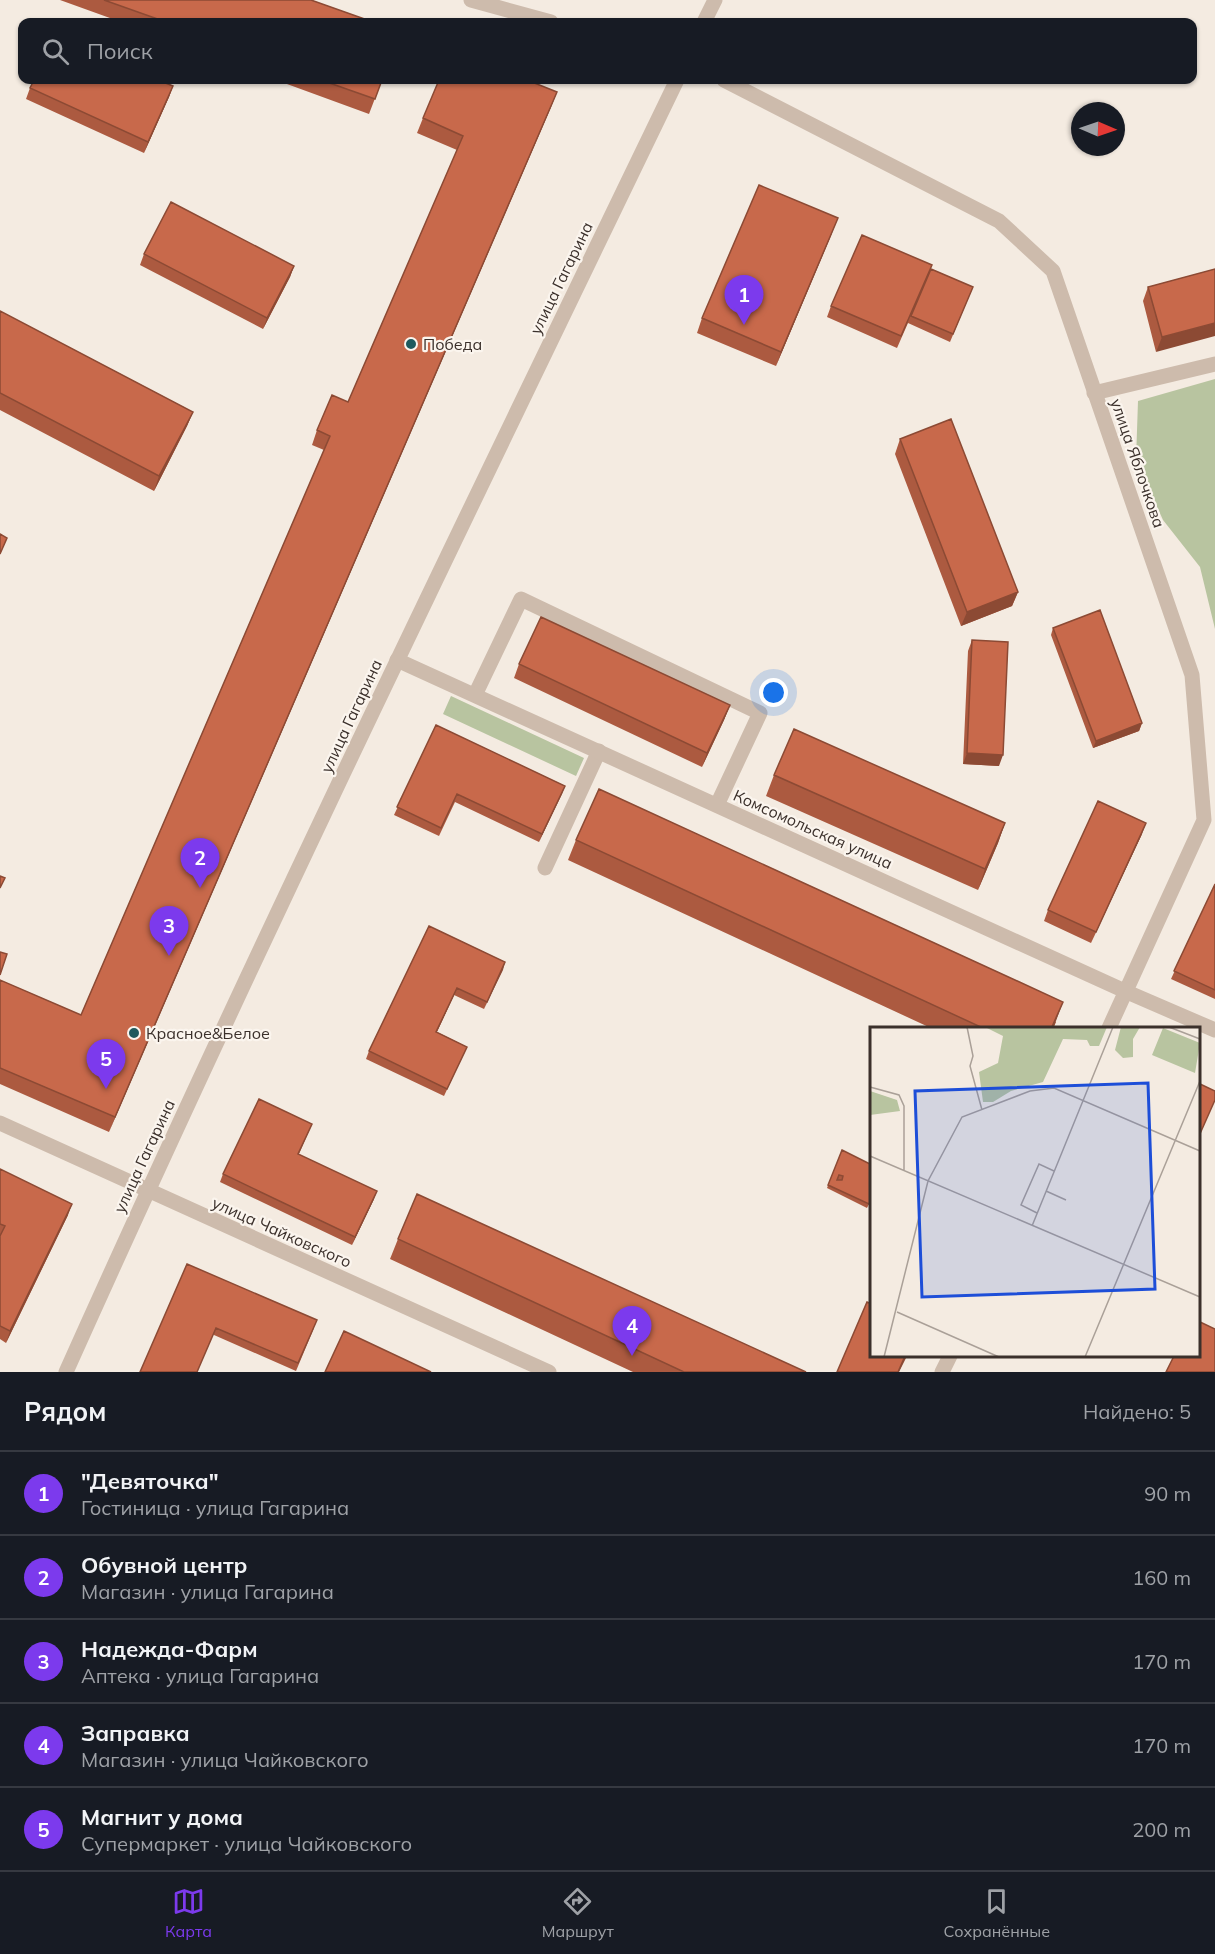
<!DOCTYPE html>
<html lang="ru">
<meta charset="utf-8">
<style>
:root{--surface:#171b24;--page:#20242c;--text:#f1f3f6;--muted:#9ea1a6;--line:#363941;--accent:#7c3aed}
body{margin:0;font-family:Mulish,sans-serif;background:var(--page);color:var(--text)}
.compass{position:absolute;left:1071px;top:102px;width:54px;height:54px;border-radius:50%;background:var(--surface);box-shadow:0 2px 4px #0004;rotate:92deg}
.you{position:absolute;left:774px;top:693px;width:21px;height:21px;margin:-15px;border:4px solid #fff;border-radius:50%;background:#1a73e8;box-shadow:0 0 0 9px #1a73e833}
.badge{display:grid;place-items:center;width:39px;height:39px;border-radius:50%;background:var(--accent);color:#fff;font-size:20px;font-weight:700}
.pin{position:absolute;translate:-50% -50px;filter:drop-shadow(0 2px 3px #0008)}
.pin::after{content:'';position:absolute;top:32px;width:21px;height:18px;background:inherit;clip-path:polygon(0 0,100% 0,50% 100%)}
.list{margin:0;padding:0;list-style:none}
h2{display:flex;justify-content:space-between;align-items:center;height:78px;margin:0;padding:0 24px;font-size:26px}
h2 small{font-size:20px;font-weight:400;color:var(--muted)}
.list li{display:grid;grid-template-columns:39px 1fr auto;gap:18px;align-items:center;box-sizing:border-box;height:84px;padding:0 24px;border-top:2px solid var(--line)}
.list b{display:block;font-size:22px;white-space:nowrap}
.list p{margin:0;font-size:20px;white-space:nowrap;color:var(--muted)}
.list em{font-size:20px;font-style:normal;color:var(--muted)}
.icon{flex:none;width:33px;height:33px;fill:none;stroke:currentColor;stroke-width:2;stroke-linecap:round;stroke-linejoin:round}
.map{position:relative;flex:none;width:1215px;height:1372px;overflow:hidden}
.search{position:absolute;background:var(--surface);box-shadow:0 2px 4px #0004;left:18px;right:18px;top:18px;height:66px;display:flex;align-items:center;gap:15px;box-sizing:border-box;padding:0 21px;border-radius:12px;color:var(--muted);font-size:22px}
.sheet{height:498px;background:var(--surface)}
nav{display:flex;justify-content:space-around;align-items:center;box-sizing:border-box;height:84px;border-top:2px solid var(--line);background:var(--surface);font-size:16px;color:var(--muted)}
nav a{display:grid;justify-items:center;gap:3px}
nav .on{color:var(--accent)}
.map>svg:first-child{display:block}
.green{fill:#b8c4a0}
.lines{fill:none;stroke-linecap:round;stroke-linejoin:round}
.service{stroke:#cdbbac;stroke-width:15}
.minor{stroke:#cdbbac;stroke-width:15}
.tertiary{stroke:#cdbbac;stroke-width:15}
.wall{fill:#ac5a40}
.shaded-wall{fill:#8c4a34}
.building{fill:#c8694b;stroke:#8c4a34;stroke-width:1.5;fill-rule:evenodd}
.poi-dot{fill:#1f5a5e;stroke:#fbf5ee;stroke-width:2}
.labels{text-anchor:middle;dominant-baseline:central;stroke-width:4.5;stroke-linejoin:round;paint-order:stroke}
.street-label{font-size:16px;fill:#3b302b;stroke:#fbf5ee}
.poi-label{font-size:16px;fill:#3b302b;stroke:#fbf5ee;text-anchor:start}
.inset-road{fill:none;stroke:#aaa098;stroke-width:1.5}
.view{fill:#1d4ed8;fill-opacity:0.15;stroke:#1d4ed8;stroke-width:3}
.inset-edge{fill:none;stroke:#3b302b;stroke-width:3}
</style>
<div class="map">
<svg width="1215" height="1372" viewBox="0 0 1215 1372">
<rect width="100%" height="100%" fill="#f4ebe1"/>
<path class="green" d="M1215 379V629L1200 567 1163 520 1136 460 1138 401Z
M451 696 584 758 576 776 443 714Z"/>
<g class="lines">
<path class="service" d="M1094 393 1215 364
M475 695 521 599 760 713 717 805
M545 868 599 751"/>
<path class="minor" d="M471 0 551 22
M724 80 999 221 1053 271 1192 675 1204 820 1109 1028
M397 660 1127 992 1215 1030
M0 1123 549 1372
M942 1372 950 1356"/>
<path class="tertiary" d="M704 22 715 0
M66 1372C261 937 470 509 677 80"/>
</g>
<path class="wall" d="M60 0H311L373 22H121Z
M276 80H382L369 114Z
M173 86 169 97 144 153 26 99 30 88Z
M557 92 551 107 109 1132 0 1084V980L81 1015 324 450 312 445 317 430 348 402 457 150 417 133 423 118Z
M832 233 776 366 697 333 702 318Z
M144 254 294 266 290 277 263 329 140 265Z
M931 269 973 287 950 342 908 323 897 348 827 317 831 306Z
M1215 269 1156 352 1143 301 1148 287Z
M0 311 193 412 187 426 154 491 0 410Z
M900 439 1018 592 1012 606 961 626 895 454Z
M1053 628 1142 723 1139 731 1093 748 1051 635Z
M972 640 999 766 963 764 968 651Z
M519 664 730 705 724 720 702 767 514 678Z
M436 725 565 786 539 842 455 802 439 836 394 815Z
M774 775 1005 823 998 843 978 890 766 796Z
M1142 834 1091 943 1044 921 1048 910Z
M576 840 1056 1022 1053 1029H933L568 860Z
M1215 884V999L1171 979Z
M429 926 505 962 484 1009 454 995 437 1032 467 1047 444 1096 366 1059 369 1051Z
M312 1124 299 1154 374 1199 352 1245 220 1182 223 1174Z
M842 1150 872 1198 867 1208 827 1188Z
M0 1169 68 1215 6 1343 0 1339Z
M398 1239 806 1372H633L390 1259Z
M187 1264 314 1328 296 1371 214 1335Z"/>
<path class="shaded-wall" d="M173 86 169 97 144 153 148 142Z
M557 92 551 107 109 1132 115 1117Z
M838 218 832 233 776 366 781 352Z
M294 266 290 277 263 329 267 318Z
M1215 323V336L1156 352 1162 337Z
M193 412 187 426 154 491 159 476Z
M1018 592 1012 606 961 626 967 612Z
M730 705 724 720 702 767 707 753Z
M1142 723 1139 731 1093 748 1096 741Z
M967 753 1003 755 999 766 963 764Z
M565 786 562 794 539 842 542 834Z
M1005 823 998 843 978 890 985 869Z
M1146 823 1142 834 1091 943 1096 932Z
M505 962 503 970 484 1009 487 1002Z
M457 988 454 995 433 1040 436 1032Z
M1063 1002 1053 1029H1051Z
M377 1191 374 1199 352 1245 355 1237Z
M72 1204 68 1215 6 1343 10 1331Z
M905 1356H907L899 1372H898Z"/>
<path class="building" d="M104 0H311L373 22H166Z
M34 80H158L173 86 148 142 30 88Z
M321 80H382L375 99Z
M439 80H527L557 92 115 1117 0 1068V980L81 1015 330 436 317 430 332 395 348 402 463 136 423 118Z
M759 185 838 218 781 352 702 318Z
M171 202 294 266 267 318 144 254Z
M862 235 932 265 901 336 831 306Z
M931 269 973 287 953 334 911 316Z
M1215 269V323L1162 337 1148 287Z
M0 311 193 412 159 476 0 393Z
M951 419 1018 592 967 612 900 439Z
M0 534 7 538 0 554Z
M1100 610 1142 723 1096 741 1053 628Z
M541 617 730 705 707 753 519 664Z
M972 640 1008 642 1003 755 967 753Z
M436 725 565 786 542 834 457 794 441 828 397 807Z
M794 729 1005 823 985 869 774 775Z
M599 789 1063 1002 1051 1029H985L576 840Z
M1098 801 1146 823 1096 932 1048 910Z
M0 876 5 878 0 888Z
M1215 884V990L1174 971Z
M429 926 505 962 487 1002 457 988 436 1032 467 1047 447 1089 369 1051Z
M0 952 7 954 0 975Z
M1198 1083 1215 1091V1100L1199 1136Z
M259 1099 312 1124 298 1154 377 1191 355 1237 223 1174Z
M842 1150 872 1165V1197L869 1204 828 1185ZM839 1175 843 1176 842 1180H837Z
M0 1169 72 1204 10 1331 0 1326V1236L5 1226 0 1224Z
M417 1194 806 1372H684L398 1239Z
M187 1264 317 1320 298 1363 216 1328 197 1372H140Z
M867 1302 872 1304V1356H905L898 1372H837Z
M1198 1321 1215 1329V1372H1166L1174 1356H1198Z
M344 1331 431 1372H325Z"/>
<g class="poi-dot">
<circle cx="411" cy="344" r="6"/>
<circle cx="134" cy="1033" r="6"/>
</g>
<g class="labels">
<g class="street-label">
<text transform="translate(561 278) rotate(-64)">улица Гагарина</text>
<text transform="translate(1138 463) rotate(71)">улица Яблочкова</text>
<text transform="translate(351 716) rotate(-65)">улица Гагарина</text>
<text transform="translate(813 829) rotate(24)">Комсомольская улица</text>
<text transform="translate(144 1156) rotate(-65)">улица Гагарина</text>
<text transform="translate(282 1232) rotate(24)">улица Чайковского</text>
</g>
<g class="poi-label">
<text x="423" y="344">Победа</text>
<text x="146" y="1033">Красное&amp;Белое</text>
</g>
</g>
<g transform="translate(870 1027)">
<rect width="330" height="330" fill="#f4ebe1"/>
<path d="M115 0H237L229 19H220L217 13 193 12 173 55 141 64 123 75H113L109 45 128 36 133 9ZM251 0H270L263 12V30L253 31 245 23ZM293 1 330 16 325 46 282 28ZM0 64 27 73 30 84 0 88Z" fill="#b8c4a0"/>
<path class="inset-road" d="M97 0 103 29 100 39 112 83M299 0 330 12M0 60 29 68 34 79V143M0 129 330 270M176 164 196 173M167 186 151 178 169 137 184 144M162 199 243 0M27 285 129 330M14 330 58 154 92 90 160 64 184 61 330 124M215 330 330 54"/>
<path class="view" d="M278 56 285 262 52 270 45 64Z"/>
<rect width="330" height="330" class="inset-edge"/>
</g>
</svg>
<svg class="compass" viewBox="-18 -18 36 36"><path d="M0-13l5 13h-10z" fill="#e53935"/><path d="M0 13l5-13h-10z" fill="#9ea1a6"/></svg>
<div class="you"></div>
<div class="pin badge" style="left:744px;top:325px">1</div>
<div class="pin badge" style="left:200px;top:888px">2</div>
<div class="pin badge" style="left:169px;top:956px">3</div>
<div class="pin badge" style="left:632px;top:1356px">4</div>
<div class="pin badge" style="left:106px;top:1089px">5</div>
<div class="search"><svg class="icon" aria-label="search" viewBox="0 0 24 24"><circle cx="10" cy="10" r="6"/><path d="M15 15l6 6"/></svg>Поиск</div>
</div>
<section class="sheet">
<h2>Рядом<small>Найдено: 5</small></h2>
<ul class="list">
<li><span class="badge">1</span><div><b>&quot;Девяточка&quot;</b><p>Гостиница · улица Гагарина</p></div><em>90 m</em></li>
<li><span class="badge">2</span><div><b>Обувной центр</b><p>Магазин · улица Гагарина</p></div><em>160 m</em></li>
<li><span class="badge">3</span><div><b>Надежда-Фарм</b><p>Аптека · улица Гагарина</p></div><em>170 m</em></li>
<li><span class="badge">4</span><div><b>Заправка</b><p>Магазин · улица Чайковского</p></div><em>170 m</em></li>
<li><span class="badge">5</span><div><b>Магнит у дома</b><p>Супермаркет · улица Чайковского</p></div><em>200 m</em></li>
</ul>
</section>
<nav>
<a class="on"><svg class="icon" aria-label="map" viewBox="0 0 24 24"><path d="M3 6l6-2 6 2 6-2v14l-6 2-6-2-6 2zM9 4v14M15 6v14"/></svg>Карта</a>
<a><svg class="icon" aria-label="directions" viewBox="0 0 24 24"><path d="M12 3l9 9-9 9-9-9zM9 14v-3h6M13 9l2 2-2 2"/></svg>Маршрут</a>
<a><svg class="icon" aria-label="saved" viewBox="0 0 24 24"><path d="M7 4h10v16l-5-4-5 4z"/></svg>Сохранённые</a>
</nav>
